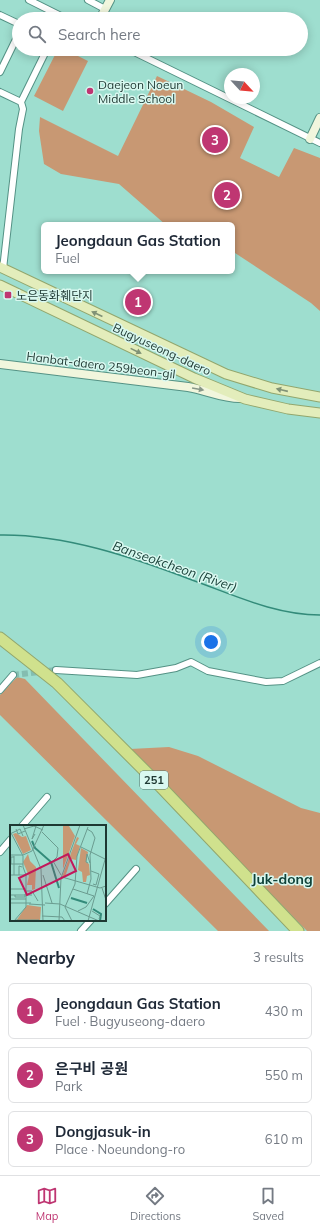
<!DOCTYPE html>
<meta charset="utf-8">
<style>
:root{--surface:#fff;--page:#f6f6f7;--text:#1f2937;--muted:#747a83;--line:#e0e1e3;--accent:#bf3672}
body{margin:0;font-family:Mulish,"Noto Sans KR",sans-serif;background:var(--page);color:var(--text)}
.compass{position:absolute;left:224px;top:68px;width:36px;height:36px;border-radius:50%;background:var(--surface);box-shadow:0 2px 10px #0003;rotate:116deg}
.you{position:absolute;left:211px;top:642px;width:14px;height:14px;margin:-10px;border:3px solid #fff;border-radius:50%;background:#1a73e8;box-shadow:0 0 0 6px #1a73e833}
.badge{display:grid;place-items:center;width:26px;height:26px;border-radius:50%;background:var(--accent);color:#fff;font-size:13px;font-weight:700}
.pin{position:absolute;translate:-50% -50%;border:2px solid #fff;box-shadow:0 1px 4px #0006}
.popup{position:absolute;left:41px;top:222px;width:194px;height:52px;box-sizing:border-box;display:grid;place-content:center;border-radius:6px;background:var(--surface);filter:drop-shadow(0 1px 3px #0005);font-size:13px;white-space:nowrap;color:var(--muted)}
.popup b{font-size:15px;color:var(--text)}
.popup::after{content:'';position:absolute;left:50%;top:100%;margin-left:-8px;border:8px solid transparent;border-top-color:var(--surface)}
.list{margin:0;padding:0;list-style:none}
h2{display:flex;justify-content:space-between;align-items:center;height:52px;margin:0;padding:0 16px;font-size:17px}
h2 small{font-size:13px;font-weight:400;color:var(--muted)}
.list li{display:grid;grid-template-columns:26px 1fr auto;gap:12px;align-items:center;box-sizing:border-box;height:56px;margin:0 8px 8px;padding:0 8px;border:1px solid var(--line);border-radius:6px}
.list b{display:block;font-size:15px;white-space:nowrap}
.list p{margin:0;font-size:13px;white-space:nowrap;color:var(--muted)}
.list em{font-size:13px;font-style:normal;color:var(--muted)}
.icon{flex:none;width:22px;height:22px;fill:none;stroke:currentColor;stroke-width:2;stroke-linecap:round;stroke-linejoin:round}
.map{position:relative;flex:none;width:320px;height:931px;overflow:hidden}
.search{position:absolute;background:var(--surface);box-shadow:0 2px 10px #0003;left:12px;right:12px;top:12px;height:44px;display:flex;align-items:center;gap:10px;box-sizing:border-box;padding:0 14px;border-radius:22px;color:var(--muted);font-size:15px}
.sheet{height:244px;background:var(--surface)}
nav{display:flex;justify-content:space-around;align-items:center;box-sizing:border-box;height:56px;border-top:1px solid var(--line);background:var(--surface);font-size:11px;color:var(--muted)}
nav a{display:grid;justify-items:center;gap:2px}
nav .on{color:var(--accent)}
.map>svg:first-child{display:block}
.green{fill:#c89873}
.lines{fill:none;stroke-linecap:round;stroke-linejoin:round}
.stream{stroke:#338b7a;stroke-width:1.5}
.street-tunnel{stroke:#84bdb0;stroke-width:6;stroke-dasharray:6 3;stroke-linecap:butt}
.street-casing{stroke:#549285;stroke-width:8}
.secondary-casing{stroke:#549285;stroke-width:10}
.primary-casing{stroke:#92a66d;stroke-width:11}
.highway-casing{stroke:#92a66d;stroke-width:13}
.street{stroke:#fff;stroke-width:6}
.secondary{stroke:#f1f6dd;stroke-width:8}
.primary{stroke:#e3edbb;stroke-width:9}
.highway{stroke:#d0e18d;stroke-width:11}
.oneway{fill:#809276}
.oneway2{fill:#889788}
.poi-dot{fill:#bf3672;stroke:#d9f8f0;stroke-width:1.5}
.labels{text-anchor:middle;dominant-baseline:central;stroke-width:3;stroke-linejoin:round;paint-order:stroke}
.shield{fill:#d9f8f0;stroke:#56726b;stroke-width:1}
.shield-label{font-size:11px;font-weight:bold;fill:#1e3832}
.poi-label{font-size:12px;fill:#1e3832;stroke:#d9f8f0;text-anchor:start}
.street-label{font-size:12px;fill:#1e3832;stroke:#d9f8f0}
.water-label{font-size:13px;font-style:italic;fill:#1b433b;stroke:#d9f8f0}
.quarter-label{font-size:14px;font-weight:bold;fill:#104239;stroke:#d9f8f0}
.inset-river{fill:none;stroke:#338b7a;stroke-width:2}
.inset-road{fill:none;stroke:#6b9c90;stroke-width:1}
.view{fill:#c2185b;fill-opacity:0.15;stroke:#c2185b;stroke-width:2}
.inset-edge{fill:none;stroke:#1e3832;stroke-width:2}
</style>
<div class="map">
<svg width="320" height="931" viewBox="0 0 320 931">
<rect width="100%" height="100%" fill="#9edecf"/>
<path class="green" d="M58 49H64L88 61 63 111 34 96Z
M157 76 211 102 254 127 240 158 279 177 294 148 320 158V311L311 303 232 251V225H166L119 184 61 174 44 164 39 131 40 117 118 156Z
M17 677 25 679 269 931H218L0 715V695Z
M169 747 198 756 301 808 320 813V931H307L130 749Z"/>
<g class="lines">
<path class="stream" d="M0 535C64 534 132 557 192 580 234 595 275 615 320 615"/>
<path class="street-tunnel" d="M13 675 56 670"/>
<g class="street-casing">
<path id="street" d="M29 0 67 19
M88 0 105 9
M0 15 19 24
M128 49 320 143
M0 72 19 33
M0 92 21 102 47 49
M3 269 19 129 23 109 21 102
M56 670 137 675 176 668 191 662 208 671 266 682 283 681 320 663
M0 690 13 675
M22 826 47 797
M0 852 11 839
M105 904 136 869
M81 931 91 920"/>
</g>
<g class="secondary-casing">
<path id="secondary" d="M100 19 110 0
M310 139 320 118
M0 364 188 387C206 390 222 398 240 398"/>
</g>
<g class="primary-casing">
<path id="primary" d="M0 267 226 374 272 388 320 397
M0 285 194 378 245 399 288 409 320 413"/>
</g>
<g class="highway-casing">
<path id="highway" d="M0 638 57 683 161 787 298 931"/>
</g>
<use href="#street" class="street"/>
<use href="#secondary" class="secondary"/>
<use href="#primary" class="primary"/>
<use href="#highway" class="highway"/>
</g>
<defs><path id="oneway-solid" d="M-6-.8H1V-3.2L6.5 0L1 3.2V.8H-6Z"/></defs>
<g class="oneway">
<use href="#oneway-solid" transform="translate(97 314) rotate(-155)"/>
<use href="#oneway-solid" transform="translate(136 351) rotate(26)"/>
<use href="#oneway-solid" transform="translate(282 390) rotate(-167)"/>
</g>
<use class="oneway2" href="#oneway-solid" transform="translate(198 389) rotate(10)"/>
<g class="poi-dot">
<circle cx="90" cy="91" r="4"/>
<rect x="4" y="291" width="8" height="8" rx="2"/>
</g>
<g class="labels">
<rect class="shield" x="140" y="771" width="28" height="18" rx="3"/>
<g class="shield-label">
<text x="154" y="780">251</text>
</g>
<g class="poi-label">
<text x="98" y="84">Daejeon Noeun<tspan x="98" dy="14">Middle School</tspan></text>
<text x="16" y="295">노은동화훼단지</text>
</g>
<g class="street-label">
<text transform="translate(162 349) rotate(25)">Bugyuseong-daero</text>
<text transform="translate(101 365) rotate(7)">Hanbat-daero 259beon-gil</text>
</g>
<g class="water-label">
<text transform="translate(175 566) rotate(19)">Banseokcheon (River)</text>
</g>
<g class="quarter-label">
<text x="282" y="879">Juk-dong</text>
</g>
</g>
<g transform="translate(10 825)">
<rect width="96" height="96" fill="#9edecf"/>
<path d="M53 0 59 1 65 11 53 44ZM6 8 12 12 16 11 21 25 13 29 3 9ZM67 12 69 13 66 19 70 21 66 35 61 34 55 52H52ZM71 23 78 27 76 37 79 39 80 50 77 51 76 57H73L72 47 68 45ZM18 29 20 36 26 42 25 64 22 65V60H17L19 51 13 37ZM17 80 31 82 30 96H6Z" fill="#c89873"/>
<path class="inset-river" d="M22 16 25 23 41 37 49 63M61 73 77 78M83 84 91 89 90 96"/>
<path class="inset-road" d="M13 0 31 44 33 96M6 4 8 9 15 6M14 4 24 1 33 5M0 6 13 31V42L16 50V82L4 96M32 7 48 23 47 32 43 36 51 50M2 8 10 4 13 11M25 9 22 14 26 1M71 22 95 34M0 30H13L22 26 34 0M4 32H1V39H13M78 38 76 37 77 29 80 38M81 46 89 49 86 60 83 59M0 50H16M4 50V31M9 50V41L12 42M33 50 42 78M52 52 90 63 96 61M92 63 96 75M0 64H16M63 64 84 71 76 82 68 86M16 66H22L28 76M77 69 81 54 80 30 85 13 82 7 77 4M0 70H22M5 70V72H15V69M0 74H16M0 78H21M35 78 50 79 89 96M19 79 35 80M82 86 90 91 89 94M32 91 52 92 55 96M5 95H29M49 96 51 53 70 0M62 96 55 82 65 59 67 31 78 2M78 96 96 31"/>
<path class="view" d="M58 29 66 46 17 70 9 53Z"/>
<rect width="96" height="96" class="inset-edge"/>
</g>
</svg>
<svg class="compass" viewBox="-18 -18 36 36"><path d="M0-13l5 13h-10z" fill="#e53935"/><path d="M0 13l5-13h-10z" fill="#747a83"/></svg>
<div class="you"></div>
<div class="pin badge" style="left:138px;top:302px">1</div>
<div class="popup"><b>Jeongdaun Gas Station</b>Fuel</div>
<div class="pin badge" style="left:227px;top:195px">2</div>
<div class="pin badge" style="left:215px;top:140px">3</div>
<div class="search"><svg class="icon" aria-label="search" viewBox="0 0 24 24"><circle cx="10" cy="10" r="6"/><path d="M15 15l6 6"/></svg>Search here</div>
</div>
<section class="sheet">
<h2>Nearby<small>3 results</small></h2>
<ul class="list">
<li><span class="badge">1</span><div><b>Jeongdaun Gas Station</b><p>Fuel · Bugyuseong-daero</p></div><em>430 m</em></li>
<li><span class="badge">2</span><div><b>은구비 공원</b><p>Park</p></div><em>550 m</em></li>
<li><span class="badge">3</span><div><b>Dongjasuk-in</b><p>Place · Noeundong-ro</p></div><em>610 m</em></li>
</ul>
</section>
<nav>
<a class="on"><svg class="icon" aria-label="map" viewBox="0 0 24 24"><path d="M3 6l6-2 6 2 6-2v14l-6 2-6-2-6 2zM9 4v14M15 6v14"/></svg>Map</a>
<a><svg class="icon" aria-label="directions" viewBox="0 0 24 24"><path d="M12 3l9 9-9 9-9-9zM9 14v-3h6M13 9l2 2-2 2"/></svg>Directions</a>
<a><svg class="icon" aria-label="saved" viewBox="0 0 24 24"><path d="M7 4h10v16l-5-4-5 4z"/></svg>Saved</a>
</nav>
